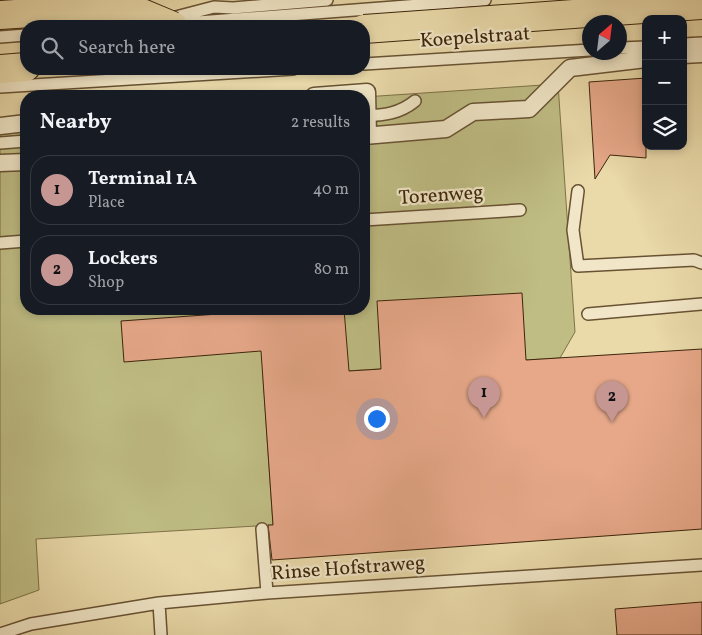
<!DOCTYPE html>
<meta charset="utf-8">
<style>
:root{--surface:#171b24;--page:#20242c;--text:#f1f3f6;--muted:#9ea1a6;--line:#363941;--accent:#c59692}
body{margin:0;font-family:Vollkorn,serif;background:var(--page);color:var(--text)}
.controls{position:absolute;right:15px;top:15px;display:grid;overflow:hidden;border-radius:10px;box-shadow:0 2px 8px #0003}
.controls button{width:45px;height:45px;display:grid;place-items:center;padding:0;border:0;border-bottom:1px solid var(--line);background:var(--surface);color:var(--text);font:25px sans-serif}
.compass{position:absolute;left:582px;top:15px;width:45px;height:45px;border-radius:50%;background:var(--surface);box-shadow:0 2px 8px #0003;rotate:28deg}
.you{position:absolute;left:376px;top:418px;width:18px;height:18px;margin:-12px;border:4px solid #fff;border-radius:50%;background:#1a73e8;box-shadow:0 0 0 8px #1a73e833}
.badge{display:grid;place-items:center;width:32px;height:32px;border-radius:50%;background:var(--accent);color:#111;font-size:16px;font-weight:700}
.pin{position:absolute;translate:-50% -41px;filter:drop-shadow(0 1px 2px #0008)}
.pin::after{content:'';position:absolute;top:26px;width:18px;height:15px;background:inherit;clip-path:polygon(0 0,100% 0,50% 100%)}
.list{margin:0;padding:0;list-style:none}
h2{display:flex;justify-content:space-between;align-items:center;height:65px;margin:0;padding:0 20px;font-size:21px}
h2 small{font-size:16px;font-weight:400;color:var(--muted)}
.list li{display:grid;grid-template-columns:32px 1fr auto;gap:15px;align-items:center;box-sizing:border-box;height:70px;margin:0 10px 10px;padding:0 10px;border:1px solid var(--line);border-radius:20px}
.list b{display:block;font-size:19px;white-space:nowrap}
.list p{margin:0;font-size:16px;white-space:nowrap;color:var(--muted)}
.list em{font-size:16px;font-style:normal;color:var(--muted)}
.icon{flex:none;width:28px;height:28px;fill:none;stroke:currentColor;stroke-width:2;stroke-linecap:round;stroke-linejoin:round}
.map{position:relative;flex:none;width:702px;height:635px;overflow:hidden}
.search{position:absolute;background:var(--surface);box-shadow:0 2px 8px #0003;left:20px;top:20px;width:350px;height:55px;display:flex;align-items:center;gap:12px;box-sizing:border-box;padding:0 18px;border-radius:20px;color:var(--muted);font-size:19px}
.panel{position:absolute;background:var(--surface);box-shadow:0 2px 8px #0003;left:20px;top:90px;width:350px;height:225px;border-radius:20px}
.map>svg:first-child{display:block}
.green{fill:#bfbd84;stroke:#7e7148}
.building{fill:#e6a889;stroke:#3c250b}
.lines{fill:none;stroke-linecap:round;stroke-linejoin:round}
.service-casing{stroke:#685233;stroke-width:14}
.pedestrian-casing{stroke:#685233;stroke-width:19}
.primary-casing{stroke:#3c250b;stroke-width:30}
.service{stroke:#f1e7c8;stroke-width:11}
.pedestrian{stroke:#f1e7c8;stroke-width:16}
.primary{stroke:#eadaaa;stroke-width:28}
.primary-bridge-casing{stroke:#3c250b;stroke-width:30;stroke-linecap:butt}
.primary-bridge{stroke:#eadaaa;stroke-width:28}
.labels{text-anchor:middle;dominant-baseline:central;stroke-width:4.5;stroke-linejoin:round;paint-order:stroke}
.street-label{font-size:20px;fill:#3c250b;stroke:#f1e7c8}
</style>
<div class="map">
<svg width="702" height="635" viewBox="0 0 702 635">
<rect width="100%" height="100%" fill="#eadaaa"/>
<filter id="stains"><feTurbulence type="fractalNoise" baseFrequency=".004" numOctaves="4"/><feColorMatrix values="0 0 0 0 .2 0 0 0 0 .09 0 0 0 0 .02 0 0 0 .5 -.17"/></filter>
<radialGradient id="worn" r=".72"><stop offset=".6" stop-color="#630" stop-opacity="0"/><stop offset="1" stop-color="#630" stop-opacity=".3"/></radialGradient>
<path class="green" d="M558 84 575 332 560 358 263 376 273 525 36 539 39 590 0 604V123L26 121V309H364V97Z"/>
<path class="building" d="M646 78V158L610 155 595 179 589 82Z
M522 293 526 360 702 349V529L272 560 268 525H273L261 351 124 362 121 321 288 309H344L349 371 381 369 377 301Z
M702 602V635H617L615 609Z"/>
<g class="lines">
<g class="service-casing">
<path id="service" d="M168 19 214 7 233 8 327 0
M172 24 485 0
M0 37 26 35
M683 44 702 43
M620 48 646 47
M364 64 590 50
M0 87 293 69
M364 116C384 115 399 114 415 101
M0 143 26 141
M578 191 573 230 578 266 694 260 702 263
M364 220 520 210
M0 243 26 241
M588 314 702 304
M262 529 267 593
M159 603 161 635
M0 634 31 624 159 603 267 593 702 565"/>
</g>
<g class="pedestrian-casing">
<path id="pedestrian" d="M683 55 702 54
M314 96 367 92 368 135
M0 126 26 123
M364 136 446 129 473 112 529 109 570 68 646 59
M0 163 26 162"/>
</g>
<g class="primary-casing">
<path id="primary" d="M643 9 702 5
M0 15 108 8 127 0
M0 69 26 67"/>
</g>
<use href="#service" class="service"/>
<use href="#pedestrian" class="pedestrian"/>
<use href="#primary" class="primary"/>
<g class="primary-bridge-casing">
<path id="primary-bridge" d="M108 8H130L173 26
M364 29 643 9"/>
</g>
<use href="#primary-bridge" class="primary-bridge"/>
</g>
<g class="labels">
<g class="street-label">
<text transform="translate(475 38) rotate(-4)">Koepelstraat</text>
<text transform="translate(441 196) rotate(-4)">Torenweg</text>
<text transform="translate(348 569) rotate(-4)">Rinse Hofstraweg</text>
</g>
</g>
<rect width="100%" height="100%" filter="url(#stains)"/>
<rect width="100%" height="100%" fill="url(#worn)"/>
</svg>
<div class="controls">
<button>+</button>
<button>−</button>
<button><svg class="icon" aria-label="layers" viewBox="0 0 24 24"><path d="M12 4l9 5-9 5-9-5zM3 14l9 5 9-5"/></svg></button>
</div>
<svg class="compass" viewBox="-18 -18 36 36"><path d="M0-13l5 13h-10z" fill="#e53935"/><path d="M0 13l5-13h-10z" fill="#9ea1a6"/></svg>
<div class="you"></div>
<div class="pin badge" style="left:484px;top:418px">1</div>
<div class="pin badge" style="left:612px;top:422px">2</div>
<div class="search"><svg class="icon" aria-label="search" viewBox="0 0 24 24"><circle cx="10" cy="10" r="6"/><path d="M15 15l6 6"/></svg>Search here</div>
<section class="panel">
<h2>Nearby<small>2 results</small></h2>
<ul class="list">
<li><span class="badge">1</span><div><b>Terminal 1A</b><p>Place</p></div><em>40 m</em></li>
<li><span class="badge">2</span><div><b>Lockers</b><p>Shop</p></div><em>80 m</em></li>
</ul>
</section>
</div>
